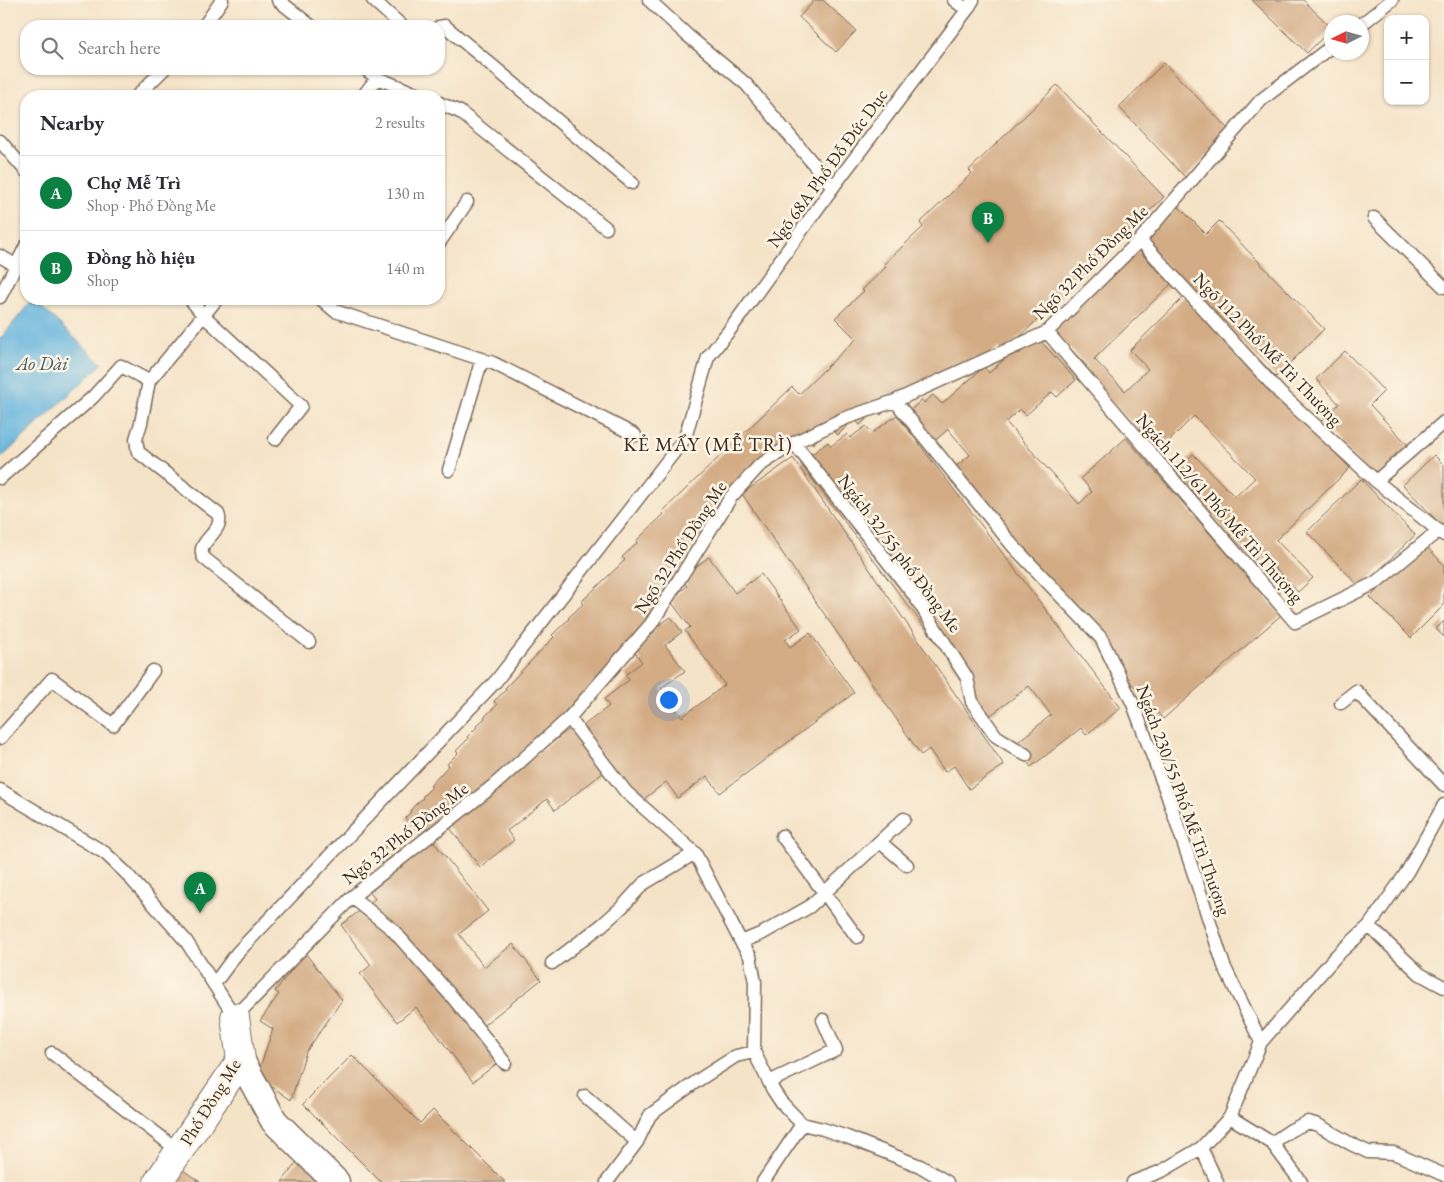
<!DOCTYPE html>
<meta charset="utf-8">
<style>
:root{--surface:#fff;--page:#f7f7f7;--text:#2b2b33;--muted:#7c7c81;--line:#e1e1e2;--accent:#0b8043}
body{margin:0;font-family:"EB Garamond",serif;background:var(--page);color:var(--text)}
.controls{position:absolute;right:15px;top:15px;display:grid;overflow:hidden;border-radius:10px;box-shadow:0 1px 4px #0004}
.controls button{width:45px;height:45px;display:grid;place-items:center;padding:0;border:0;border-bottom:1px solid var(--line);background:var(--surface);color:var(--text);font:25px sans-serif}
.compass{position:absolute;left:1324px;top:15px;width:45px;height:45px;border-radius:50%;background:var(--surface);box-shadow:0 1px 4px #0004;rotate:265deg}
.you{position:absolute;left:668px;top:699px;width:18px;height:18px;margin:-12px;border:4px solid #fff;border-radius:50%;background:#1a73e8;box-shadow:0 0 0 8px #1a73e833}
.badge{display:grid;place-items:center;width:32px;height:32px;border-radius:50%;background:var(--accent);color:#fff;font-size:16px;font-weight:700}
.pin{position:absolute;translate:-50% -41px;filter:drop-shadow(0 1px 2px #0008)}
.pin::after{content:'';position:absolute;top:26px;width:18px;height:15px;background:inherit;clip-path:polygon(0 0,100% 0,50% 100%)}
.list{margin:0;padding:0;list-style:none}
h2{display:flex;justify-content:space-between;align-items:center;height:65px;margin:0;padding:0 20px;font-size:21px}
h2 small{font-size:16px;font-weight:400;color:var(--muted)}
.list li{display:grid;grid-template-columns:32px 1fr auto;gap:15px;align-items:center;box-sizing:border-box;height:75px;padding:0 20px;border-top:1px solid var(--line)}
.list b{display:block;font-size:19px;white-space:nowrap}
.list p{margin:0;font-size:16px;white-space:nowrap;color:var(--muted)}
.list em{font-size:16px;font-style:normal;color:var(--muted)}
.icon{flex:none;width:28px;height:28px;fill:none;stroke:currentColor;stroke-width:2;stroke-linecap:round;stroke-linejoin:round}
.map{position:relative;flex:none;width:1444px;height:1182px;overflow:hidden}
.search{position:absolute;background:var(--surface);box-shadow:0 1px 4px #0004;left:20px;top:20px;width:425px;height:55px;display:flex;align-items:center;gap:12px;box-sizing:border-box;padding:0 18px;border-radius:20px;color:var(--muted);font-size:19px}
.panel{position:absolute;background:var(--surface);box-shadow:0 1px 4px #0004;left:20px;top:90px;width:425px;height:215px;border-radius:20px}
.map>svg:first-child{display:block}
.water{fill:#63b3de;stroke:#4f6e7e}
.building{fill:#d3ab84}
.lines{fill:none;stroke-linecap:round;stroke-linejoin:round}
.service-casing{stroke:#7c6b5a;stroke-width:15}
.minor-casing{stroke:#7c6b5a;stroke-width:29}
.tertiary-casing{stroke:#7c6b5a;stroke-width:30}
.service{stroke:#fff;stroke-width:12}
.minor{stroke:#fff;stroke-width:26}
.tertiary{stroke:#fff;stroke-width:28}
.labels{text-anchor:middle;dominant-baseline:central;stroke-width:5;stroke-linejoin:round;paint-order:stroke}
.street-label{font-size:18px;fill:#3b2a1e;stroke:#fcf5e5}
.water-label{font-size:19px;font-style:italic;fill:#495a61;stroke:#fcf5e5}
.quarter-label{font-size:20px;letter-spacing:1px;fill:#3b2a1e;stroke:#fcf5e5}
</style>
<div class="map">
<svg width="1444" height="1182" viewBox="0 0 1444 1182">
<rect width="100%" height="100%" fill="#fcf5e5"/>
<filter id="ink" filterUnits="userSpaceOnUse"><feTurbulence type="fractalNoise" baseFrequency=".02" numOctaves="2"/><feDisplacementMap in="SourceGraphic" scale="10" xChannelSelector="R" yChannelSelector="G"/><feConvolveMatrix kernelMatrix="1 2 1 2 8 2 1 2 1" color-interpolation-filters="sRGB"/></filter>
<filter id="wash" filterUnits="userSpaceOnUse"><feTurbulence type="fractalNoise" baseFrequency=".0096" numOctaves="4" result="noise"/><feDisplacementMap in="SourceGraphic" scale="20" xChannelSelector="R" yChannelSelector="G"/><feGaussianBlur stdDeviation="1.12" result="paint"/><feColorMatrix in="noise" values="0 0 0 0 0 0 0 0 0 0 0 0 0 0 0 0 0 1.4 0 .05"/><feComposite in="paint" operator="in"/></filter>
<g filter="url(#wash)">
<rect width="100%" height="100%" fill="#f5e3c8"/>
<path class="water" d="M33 299 102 364 0 459V339Z"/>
<g id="blocks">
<path class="building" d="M815 0H823L856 31 836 52 799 17Z
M1252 0H1303L1332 28 1307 53Z
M1164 63 1231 132 1185 177 1119 107Z
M1057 85 1164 197 1003 353 998 347 980 364 974 358 950 381 941 372 912 399 905 392 881 415 876 409 860 425 854 419 838 435 830 427 813 444 803 432 743 479 699 522 708 532 679 560 684 566 671 578 675 582 660 596 663 600 646 616 652 622 583 697 425 839 405 818 411 812 410 811 415 805 423 798 422 797 432 787 430 786 449 765 447 764 458 753 456 751 468 739 467 737 477 727 476 726 485 718 484 717 497 705 494 701 506 690 505 688 554 637 552 635 569 619 568 618 583 604 581 602 625 560 622 557 637 543 636 541 664 514 662 512 792 387 799 394 856 339 835 318 864 291 862 290 886 267 884 264 923 227 920 223 972 173 969 170Z
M1177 205 1206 234 1219 221 1324 329 1276 377 1142 240Z
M1137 249 1171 284 1094 359 1125 391 1148 369 1130 350 1184 297 1350 468 1276 540 1313 578 1298 592 1262 554 1255 560 1172 475 1193 454 1235 497 1255 478 1194 416 1159 451 1082 371 1087 366 1053 331Z
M1038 338 1076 380 1057 397 1052 392 1026 415 1020 409 1006 422 1079 504 1092 492 1081 478 1126 438 1281 615 1163 719 948 473 970 455 948 429 927 448 901 419 922 400 924 403 933 395 942 404 984 367 989 373 1015 350 1019 354Z
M1345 351 1384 391 1370 405 1410 447 1376 480 1320 422 1339 404 1316 379Z
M897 415 1121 708 1086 735 1081 728 1031 767 1014 745 1051 715 1034 692 1029 686 991 715 800 463 828 442 831 446 847 434 850 438 866 426 872 433Z
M1434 455 1444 465V528L1403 485Z
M793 458 1004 765 969 789 954 766 945 772 929 749 921 755 742 494Z
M1361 479 1415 535 1361 588 1307 532Z
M1424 544 1444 565V605L1411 638 1370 597Z
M709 557 735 593 761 574 801 629 785 640 790 647 810 633 854 693 720 793 707 776 678 798 666 782 640 802 579 729 609 706 604 699 629 680 625 675 642 662 632 648 655 631 654 629 671 617 682 632 665 645 685 671 661 688 682 717 725 685 685 631 690 627 670 600 687 586 681 578Z
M1444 621V637L1436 629Z
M571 728 604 772 555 810 547 799 507 831 514 840 480 867 447 824Z
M397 835 409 848 388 869 376 856Z
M430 837 488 911 459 934 484 967 513 944 541 980 476 1031 500 1061 473 1082 416 1007 397 1022 360 974 371 965 341 925 375 899 368 890Z
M305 953 342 1000 306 1052 291 1100 274 1088 256 1079 273 1029 260 1021 279 994 275 991Z
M352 1055 420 1123 433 1110 505 1182H381L303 1104Z
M300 1158 322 1175 316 1182H282Z
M180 1168 200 1182H171Z"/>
</g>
</g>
<g filter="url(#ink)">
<use href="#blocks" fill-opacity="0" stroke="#7c6b5a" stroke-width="1"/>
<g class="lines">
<g class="service-casing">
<path id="service" d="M278 0 311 26
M373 0 402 26
M649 0 687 35 746 84 833 187
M954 0 967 10
M1362 24 1392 0
M204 26 222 0
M439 27 445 26 632 183
M365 69 377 78 422 96
M137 96 164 69
M363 96 377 78
M439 103 460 112 606 228
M0 141 26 171
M1374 218 1444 287
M1140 240 1280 393 1376 481 1444 535
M439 243 467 202
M0 256 17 266
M0 297 26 246
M190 299 204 316 301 406 275 439
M217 299 149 381 141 423 136 439 138 452 218 514C226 532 193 542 204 558L309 642
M321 299 335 311 493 363 635 435
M1047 332 1295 622 1375 583 1438 531
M895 401 1013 546 1101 638 1133 704 1167 794 1197 883 1224 966 1261 1042
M794 443 914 595 967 678 972 702 996 736 1026 755
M449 470 482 359
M0 478 93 397 121 366 149 381
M1376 481 1444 422
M1341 703 1356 691 1444 785
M569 718 626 792 695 853 741 942 750 956 755 982 754 1052 773 1090 781 1102 802 1124 823 1129 847 1137 920 1166 947 1182
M0 738 52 679 113 725 153 671
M0 790 105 853 125 872 186 941 235 1017 352 897 493 786 569 718 651 624 731 497 759 466 794 443 843 419 895 401 1047 332 1140 240 1261 100 1332 46
M782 836 857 937
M880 842 907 865
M352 897 392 929 454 999 505 1063
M1369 926 1420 974 1444 987
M741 942 763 933 809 907 904 819
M552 963 602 925 622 907 643 884 695 853
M214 984 237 953 496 681 685 438 708 357 732 327 833 187 967 10 973 0
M52 1053 179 1151
M769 1082 836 1050 823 1020
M585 1096 637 1142
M1230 1117 1272 1143 1291 1130 1308 1122 1318 1125 1351 1144 1368 1152 1394 1153 1444 1175
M1272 1143 1301 1182
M1201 1148 1217 1182
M607 1182 637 1142 650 1115 697 1081 736 1056 754 1052
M763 1182 802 1124
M1133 1182 1162 1171 1201 1148 1230 1117 1261 1042 1336 956 1369 926 1407 872 1444 805"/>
</g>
<g class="minor-casing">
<path id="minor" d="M241 1060 274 1121 336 1182"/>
</g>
<g class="tertiary-casing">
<path id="tertiary" d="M158 1182 241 1060 235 1017"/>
</g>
<use href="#service" class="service"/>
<use href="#minor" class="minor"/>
<use href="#tertiary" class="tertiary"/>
</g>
</g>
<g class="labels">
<g class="street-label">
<text transform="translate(827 168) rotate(-54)">Ngõ 68A Phố Đỗ Đức Dục</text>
<text transform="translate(1090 262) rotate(-45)">Ngõ 32 Phố Đồng Me</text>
<text transform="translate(1268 349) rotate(46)">Ngõ 112 Phố Mễ Trì Thượng</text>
<text transform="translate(1220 508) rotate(49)">Ngách 112/61 Phố Mễ Trì Thượng</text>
<text transform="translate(680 547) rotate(-57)">Ngõ 32 Phố Đồng Me</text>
<text transform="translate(900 553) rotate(53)">Ngách 32/55 phố Đồng Me</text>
<text transform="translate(1184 800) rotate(70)">Ngách 230/55 Phố Mễ Trì Thượng</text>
<text transform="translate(405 833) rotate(-38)">Ngõ 32 Phố Đồng Me</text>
<text transform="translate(210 1102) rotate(-58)">Phố Đồng Me</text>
</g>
<g class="water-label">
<text x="42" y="363">Ao Dài</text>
</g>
<g class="quarter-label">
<text x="708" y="444">KẺ MẨY (MỄ TRÌ)</text>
</g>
</g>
</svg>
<div class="controls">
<button>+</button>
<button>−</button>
</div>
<svg class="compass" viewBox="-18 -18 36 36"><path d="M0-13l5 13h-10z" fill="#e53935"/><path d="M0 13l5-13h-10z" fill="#7c7c81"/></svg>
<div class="you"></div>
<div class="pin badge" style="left:200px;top:913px">A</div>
<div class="pin badge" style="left:988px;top:243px">B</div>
<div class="search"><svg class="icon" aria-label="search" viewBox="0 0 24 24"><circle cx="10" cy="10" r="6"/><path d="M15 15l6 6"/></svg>Search here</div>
<section class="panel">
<h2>Nearby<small>2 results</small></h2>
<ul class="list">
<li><span class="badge">A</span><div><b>Chợ Mễ Trì</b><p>Shop · Phố Đồng Me</p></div><em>130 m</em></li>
<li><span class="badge">B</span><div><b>Đồng hồ hiệu</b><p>Shop</p></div><em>140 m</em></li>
</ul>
</section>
</div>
